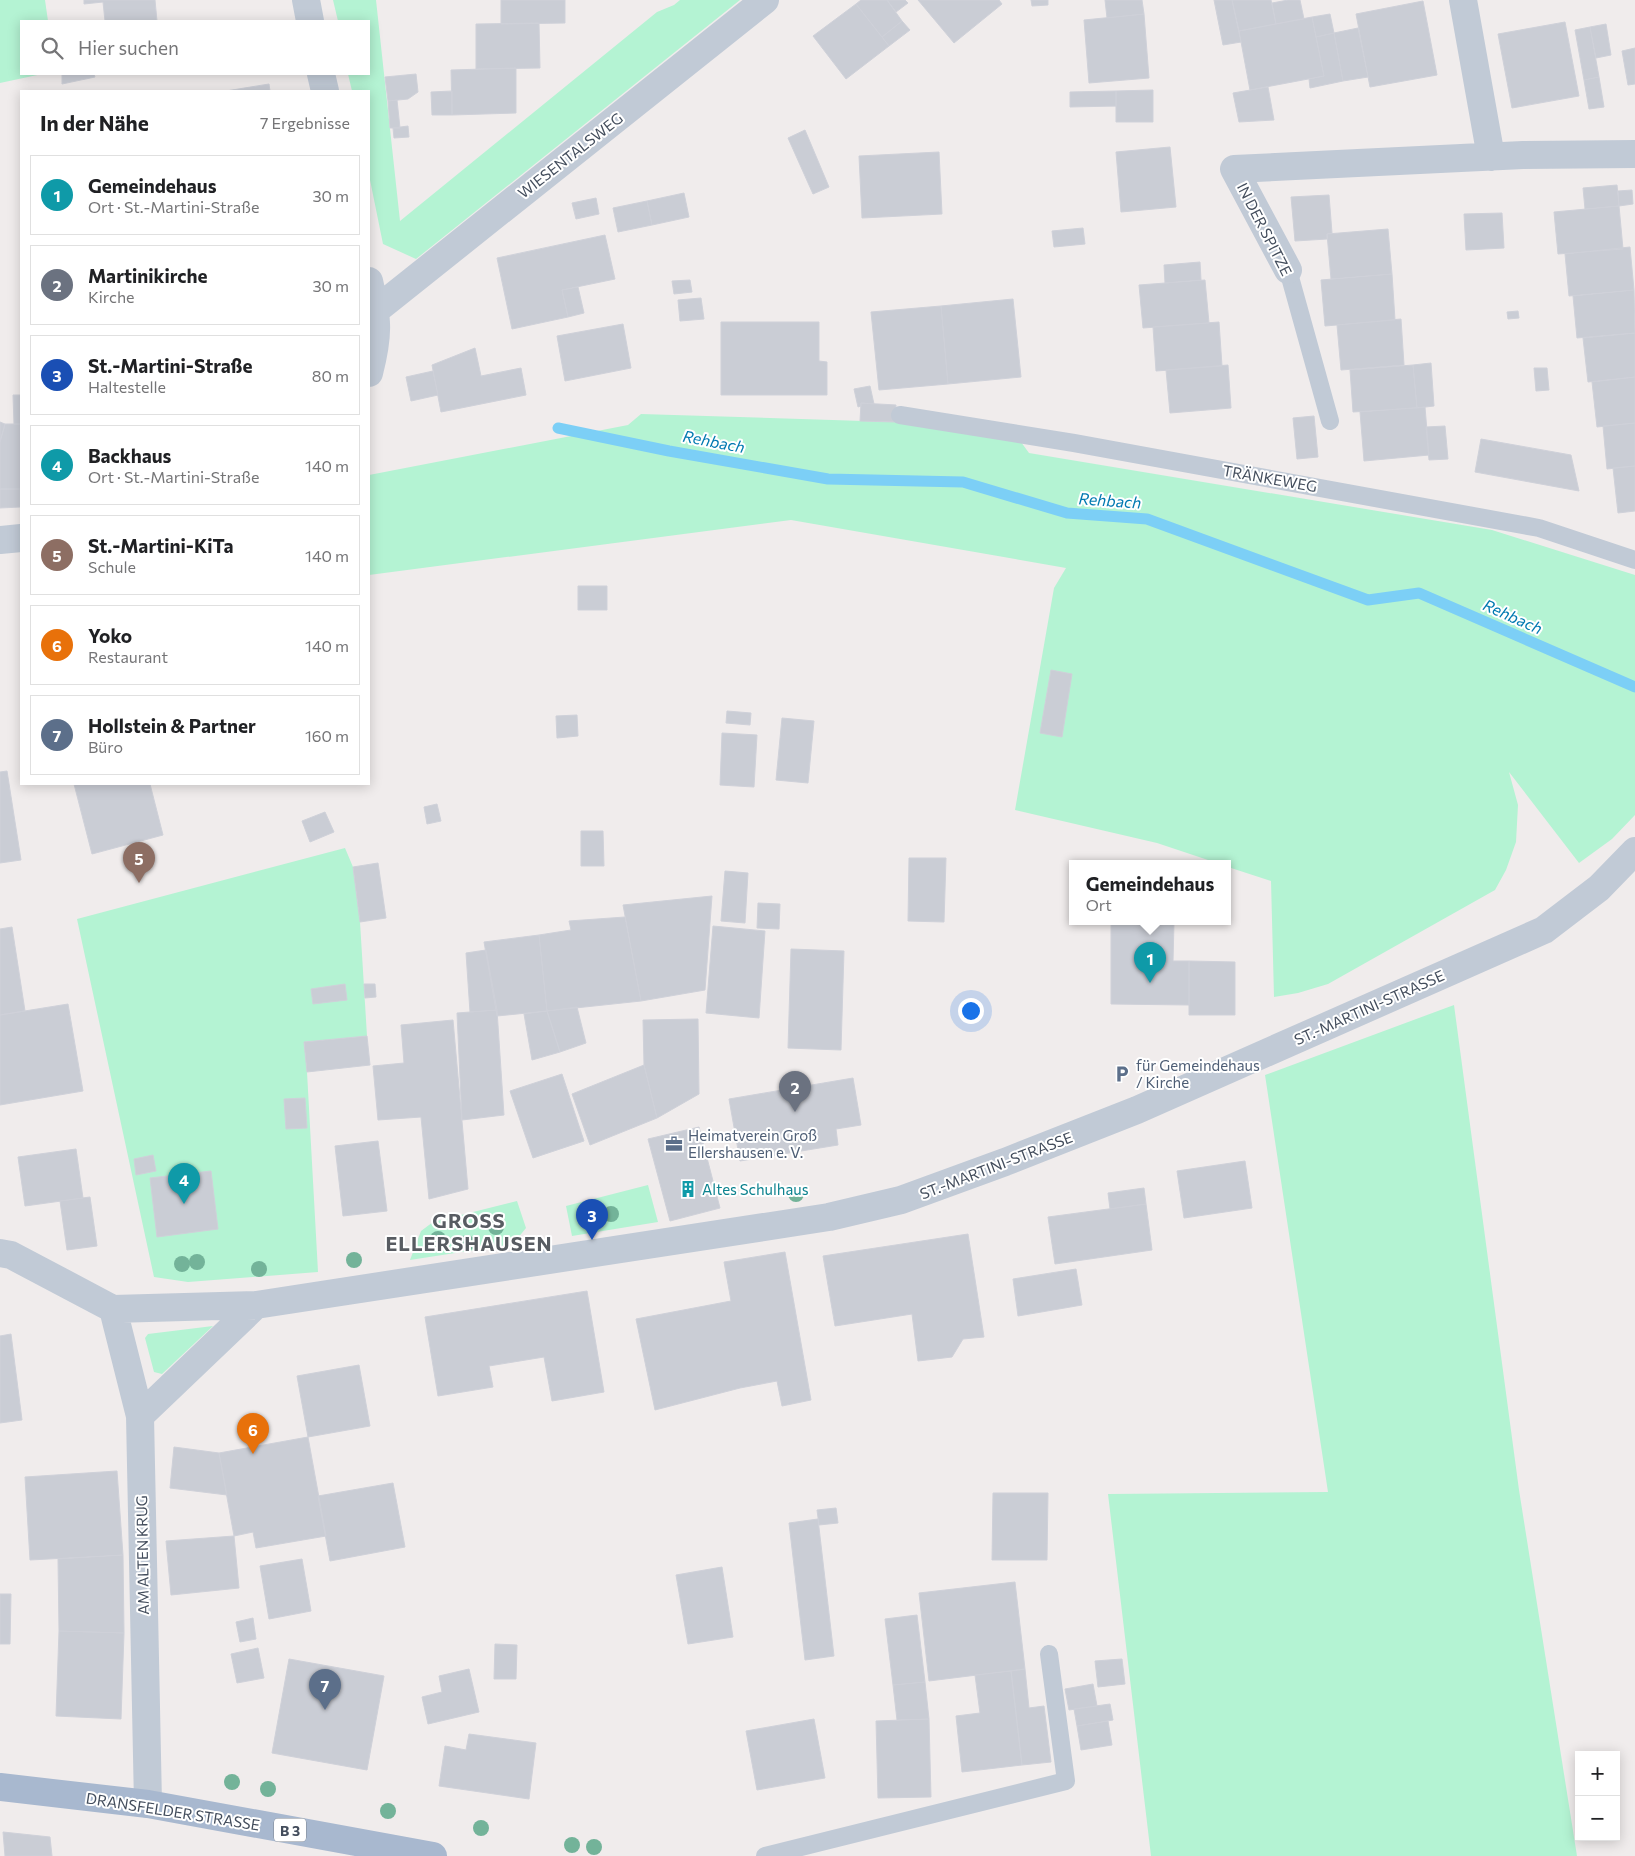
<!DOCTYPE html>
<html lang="de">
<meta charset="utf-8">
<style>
:root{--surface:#fff;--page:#f2f2f2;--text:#202124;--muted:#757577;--line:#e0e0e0;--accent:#111827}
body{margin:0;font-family:Commissioner,sans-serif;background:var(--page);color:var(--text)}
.controls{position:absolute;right:15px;bottom:15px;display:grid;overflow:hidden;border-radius:0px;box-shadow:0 2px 12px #0003}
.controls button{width:45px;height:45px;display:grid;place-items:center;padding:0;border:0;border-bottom:1px solid var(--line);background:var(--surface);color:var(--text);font:25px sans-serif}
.you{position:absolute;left:970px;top:1010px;width:18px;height:18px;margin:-12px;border:4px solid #fff;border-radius:50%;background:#1a73e8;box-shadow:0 0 0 8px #1a73e833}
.badge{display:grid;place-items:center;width:32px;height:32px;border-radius:50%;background:var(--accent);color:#fff;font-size:16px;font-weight:700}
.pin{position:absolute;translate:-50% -41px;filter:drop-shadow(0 1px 2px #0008)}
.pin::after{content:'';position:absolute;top:26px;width:18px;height:15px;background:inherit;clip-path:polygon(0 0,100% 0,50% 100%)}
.popup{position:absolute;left:1069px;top:860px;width:162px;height:65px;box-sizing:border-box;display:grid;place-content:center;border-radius:0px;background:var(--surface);filter:drop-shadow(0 1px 4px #0005);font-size:16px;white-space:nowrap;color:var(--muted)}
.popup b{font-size:19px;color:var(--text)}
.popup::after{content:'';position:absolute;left:50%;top:100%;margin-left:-10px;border:10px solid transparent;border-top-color:var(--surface)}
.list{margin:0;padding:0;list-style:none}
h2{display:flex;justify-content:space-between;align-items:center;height:65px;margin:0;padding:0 20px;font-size:21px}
h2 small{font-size:16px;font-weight:400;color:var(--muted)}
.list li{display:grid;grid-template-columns:32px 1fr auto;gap:15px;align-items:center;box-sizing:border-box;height:80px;margin:0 10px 10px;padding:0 10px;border:1px solid var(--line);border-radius:0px}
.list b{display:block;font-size:19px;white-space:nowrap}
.list p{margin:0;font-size:16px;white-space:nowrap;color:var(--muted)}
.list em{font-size:16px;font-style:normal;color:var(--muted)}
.icon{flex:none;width:28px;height:28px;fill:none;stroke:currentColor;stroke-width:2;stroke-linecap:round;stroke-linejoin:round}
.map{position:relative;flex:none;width:1635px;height:1856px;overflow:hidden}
.search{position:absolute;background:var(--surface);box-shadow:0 2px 12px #0003;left:20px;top:20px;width:350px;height:55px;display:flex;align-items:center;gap:12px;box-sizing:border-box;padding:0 18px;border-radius:0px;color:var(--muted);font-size:19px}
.panel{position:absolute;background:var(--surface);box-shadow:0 2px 12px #0003;left:20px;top:90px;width:350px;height:695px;border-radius:0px}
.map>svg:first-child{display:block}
.green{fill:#b4f3d3}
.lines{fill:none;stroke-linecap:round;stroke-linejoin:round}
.stream{stroke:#7ccff6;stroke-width:11}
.building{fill:#cacdd5;stroke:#cfd1d9}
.lane{stroke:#c1cad6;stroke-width:18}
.street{stroke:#c1cad6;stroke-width:28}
.primary{stroke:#a8b8cf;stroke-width:28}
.tree{fill:#73b399}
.labels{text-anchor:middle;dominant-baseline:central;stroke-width:4;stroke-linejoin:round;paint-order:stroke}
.shield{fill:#fff;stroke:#7b828d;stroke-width:1}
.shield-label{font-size:14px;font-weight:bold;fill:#434d5c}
.street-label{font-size:15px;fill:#434d5c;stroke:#fff}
.service-label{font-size:15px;fill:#4e5e75;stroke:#fff;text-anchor:start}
.culture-label{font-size:15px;fill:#0d838f;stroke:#fff;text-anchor:start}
.water-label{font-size:16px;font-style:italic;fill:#0079b1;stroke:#fff}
.district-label{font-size:20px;font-weight:bold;letter-spacing:1px;fill:#585c62;stroke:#fff}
</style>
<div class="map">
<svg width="1635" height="1856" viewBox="0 0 1635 1856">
<rect width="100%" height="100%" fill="#f0ecec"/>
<path class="green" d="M0 0H45L48 21H21V74H42L0 83Z
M333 0H376L400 221 657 12 674 5 680 0H740L416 259 383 244 369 175V91H352L348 74H369V21H338Z
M641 414 895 422 1021 442 1029 453 1492 530 1635 575V815L1612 839 1579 863 1509 772 1518 805 1516 842 1506 870 1495 890 1328 984 1298 993 1274 997 1271 881 1228 867V864H1220L1157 843 1015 810 1054 588 1066 568 791 520 369 575V475L628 425Z
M345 848 353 867 360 922 367 1036 304 1042 307 1072 318 1272 188 1282 154 1277 77 919Z
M1454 1005 1519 1490 1577 1856H1151L1108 1494 1328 1492 1265 1075Z
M648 1185 658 1222 572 1236 566 1206Z
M517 1201 526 1228 513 1244 410 1260 421 1231 433 1222Z
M213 1326 162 1374 154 1372 145 1338 148 1334Z"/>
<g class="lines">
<path class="stream" d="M558 428 669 451 828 479 963 482 1067 513 1147 519 1368 600 1419 593 1635 687"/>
</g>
<path class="building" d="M84 0H155L157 21H105L103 2 84 4Z
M501 0H565V23L501 24Z
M861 0H887L902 21 882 37 856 4Z
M887 0H905L908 3 896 12Z
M918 0H999L1002 4 954 43Z
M1031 0H1048V5L1032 6Z
M1105 0H1142L1144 14 1107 18Z
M1214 0H1232L1241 42 1223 45Z
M1232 0H1271L1276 24 1239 31Z
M1288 0H1300L1304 19 1276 24 1272 3Z
M1423 1 1437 75 1370 87 1356 14Z
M856 4 889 46 846 79 813 36Z
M1144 14 1149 78 1089 83 1084 20Z
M1330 14 1334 33 1316 37 1312 17Z
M1312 17 1324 76 1250 90 1239 31Z
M902 21 910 30 889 46 882 37Z
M1565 22 1579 96 1512 108 1498 34Z
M539 23 540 68 476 69V24Z
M1606 24 1611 55 1596 58 1590 27Z
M1590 27 1599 77 1584 80 1575 30Z
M1358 28 1368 77 1343 81 1334 33Z
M1334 33 1343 81 1310 88 1309 79 1324 76 1316 37Z
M1635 48V84L1628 85 1622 51Z
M516 68V113L452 115 451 70Z
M62 74H94L95 77 62 84Z
M416 74 418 92 408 99 388 101 385 77Z
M1599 77 1604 107 1589 109 1584 80Z
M269 84 270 91H226Z
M1268 87 1274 120 1239 122 1233 93Z
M1153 90V122H1116V91Z
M452 91V115H432L431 92Z
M1116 91V106L1070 107V92Z
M397 100 400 128H390L388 101Z
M408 126 409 137 394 138 393 128Z
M805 130 829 187 813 194 788 138Z
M1170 147 1176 207 1121 212 1116 152Z
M939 152 942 214 862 218 859 156Z
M1617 185 1619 206 1585 209 1583 188Z
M1632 190 1633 204 1619 206 1618 191Z
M684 193 689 217 652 225 647 201Z
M1329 195 1332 233 1327 234V239L1295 241 1291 197Z
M596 198 599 214 576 219 572 203Z
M647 201 652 225 618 232 613 208Z
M1619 206 1623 249 1558 254 1554 212Z
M1502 213 1504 248 1466 250 1464 214Z
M1083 228 1085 244 1054 247 1052 231Z
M1388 229 1392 274 1331 279 1327 234Z
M605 235 615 279 562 290 568 317 512 329 497 258Z
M1630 247 1634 290 1569 296 1565 254Z
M1200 262 1201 280 1165 283 1164 265Z
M1392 274 1395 320 1325 326 1321 280Z
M690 280 692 292 674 294 672 281Z
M1205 280 1209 323 1143 328 1139 285Z
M578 287 584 313 568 317 562 290Z
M1634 290 1635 333 1577 338 1573 296Z
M701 298 704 319 680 321 678 300Z
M1013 299 1021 377 948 384 941 306Z
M941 306 948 384 879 390 871 312Z
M1518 311 1519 318 1508 319 1507 312Z
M1401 319 1404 365 1341 370 1337 325Z
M721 322H819V361L827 362V395H721Z
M1219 322 1222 366 1156 371 1153 327Z
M623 324 631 368 565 381 557 336Z
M1635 333V377L1588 382 1583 338Z
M475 348 481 376 521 368 526 395 441 412 432 365Z
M1431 363 1434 406 1417 408 1413 365Z
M1228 365 1231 408 1170 413 1166 370Z
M1413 365 1417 408 1353 412 1350 370Z
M1534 368H1547L1549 390 1536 391Z
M433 371 438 395 411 401 406 377Z
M1635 377V423L1597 427 1592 382Z
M870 386 874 404 861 403V406L858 407 854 389Z
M13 395H21V424H14Z
M861 403 896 405 895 422 860 421Z
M1425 407 1429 455 1364 461 1360 412Z
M1314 416 1318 457 1297 459 1293 418Z
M0 422 5 424 0 442Z
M1635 423V466L1607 469 1603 426Z
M5 424H21V489H0V442Z
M1445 426 1448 459 1429 460 1426 427Z
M1481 439 1571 455 1579 491 1475 472Z
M1635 466V511L1618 513 1613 468Z
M0 489H20V507L0 508Z
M578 586H607V610H578Z
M1051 670 1072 674 1062 737 1040 733Z
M727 711 751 713 750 725 726 723Z
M577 715 578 736 557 738 556 716Z
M782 718 814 721 808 783 776 780Z
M722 733 757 735 754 787 720 785Z
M7 771 21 860 0 863V772Z
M74 784H150L163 835 92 854Z
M437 804 441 821 427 824 424 807Z
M325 812 334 832 310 842 302 821Z
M581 831H603L604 866H581Z
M909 858H946L944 922 908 921Z
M378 863 386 918 360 922 353 867Z
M725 871 748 873 745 923 721 921Z
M712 896 705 990 641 1001 623 905Z
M758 903 780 904 779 929 757 928Z
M625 917 641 1001 547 1011 539 935 571 930 569 921Z
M1111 922H1174L1173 961H1189V1005L1111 1004Z
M713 926 765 931 759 1018 706 1013Z
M12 927 25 1011 0 1015V929Z
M539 935 547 1011 497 1016 484 942Z
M791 949 844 951 841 1050 788 1048Z
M486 950 497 1010 470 1012 466 953Z
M1189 961 1235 962V1015H1189Z
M345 984 347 1000 313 1004 311 989Z
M364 984H375L376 997 365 998Z
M68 1004 83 1091 0 1105V1015Z
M577 1007 586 1043 560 1052 547 1011Z
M497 1010 504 1115 462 1120 457 1013Z
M547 1011 560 1052 532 1060 524 1014Z
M698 1019 699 1094 657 1118 644 1065 643 1020Z
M453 1020 468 1189 429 1199 421 1117 378 1120 373 1066 404 1063 401 1025Z
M367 1036 370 1065 307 1072 304 1042Z
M644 1065 657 1118 590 1145 572 1094Z
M562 1074 584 1141 533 1158 510 1091Z
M853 1078 861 1125 836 1129 838 1145 740 1161 729 1099Z
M305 1098 307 1128 286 1129 284 1099Z
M699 1127 720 1208 670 1221 648 1139Z
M378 1141 387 1211 343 1216 335 1146Z
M76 1149 83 1198 25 1206 18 1157Z
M153 1155 156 1171 136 1175 134 1159Z
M1245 1161 1252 1208 1184 1218 1177 1171Z
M211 1171 218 1229 157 1237 150 1178Z
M1144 1188 1146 1204 1110 1209 1108 1193Z
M90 1197 97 1246 67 1250 60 1201Z
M1146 1204 1152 1250 1055 1264 1048 1217Z
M968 1234 984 1337 963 1339 952 1357 918 1361 912 1314 835 1326 823 1256Z
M785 1252 811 1400 782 1406 777 1381 740 1388 655 1410 636 1319 731 1301 724 1262Z
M1076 1269 1082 1305 1018 1316 1013 1279Z
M587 1291 604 1392 552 1401 544 1357 489 1366 493 1387 438 1396 425 1317Z
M11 1334 22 1420 0 1423V1336Z
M359 1365 370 1426 308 1437 297 1376Z
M308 1437 326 1536 256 1548 253 1532 234 1536 219 1453Z
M174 1447 219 1453 227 1495 170 1488Z
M117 1471 123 1555 30 1560 25 1477Z
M393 1483 405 1547 330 1561 318 1496Z
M993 1493H1048L1047 1560H992Z
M836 1508 838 1523 819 1525 817 1510Z
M818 1519 834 1656 805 1660 789 1523Z
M234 1536 239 1588 171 1595 166 1541Z
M123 1555 124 1633 59 1631 58 1559Z
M302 1559 311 1611 269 1619 260 1566Z
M722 1567 733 1637 688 1644 676 1575Z
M1015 1582 1025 1669 929 1681 919 1593Z
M0 1594H11L10 1644H0Z
M917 1615 925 1682 893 1685 885 1619Z
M253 1618 256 1639 240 1642 236 1622Z
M59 1631 124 1633 121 1719 56 1716Z
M495 1644 517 1645 516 1679H494Z
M258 1648 264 1678 237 1683 231 1654Z
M289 1659 384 1676 367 1770 272 1753Z
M1122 1659 1125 1684 1098 1687 1095 1661Z
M469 1669 479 1712 428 1724 422 1697 442 1692 439 1676Z
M1025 1669 1029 1708 1044 1706 1051 1762 1022 1765 1011 1671Z
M1011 1671 1022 1765 962 1772 956 1716 980 1713 975 1675Z
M925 1682 929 1719 897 1720 893 1685Z
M1093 1684 1097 1706 1069 1710 1065 1689Z
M1110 1704 1113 1720 1077 1726 1074 1709Z
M814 1719 825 1778 757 1790 746 1731Z
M929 1719 931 1797 878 1798 876 1721Z
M1108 1721 1112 1745 1081 1750 1077 1726Z
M469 1734 536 1743 529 1799 439 1786 445 1746 466 1750Z
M3 1832 50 1837 52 1856H5Z"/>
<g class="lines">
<path class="lane" d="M1288 270 1330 421
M900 415 1074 443 1539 528 1635 560
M765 1856 1066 1781 1049 1654"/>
<path class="street" d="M306 0 310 21
M1463 0 1491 157
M321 74 325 91
M1288 270 1234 169 1523 155 1635 154
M369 281C378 320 379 334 369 373
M376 310 765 0
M0 540 21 538
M0 1253 11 1255 113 1309 256 1305 829 1217 901 1200 1005 1162 1137 1110 1544 930 1599 888 1635 851
M113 1309 140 1416 148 1804
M140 1416 256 1305"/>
<path class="primary" d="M0 1787 148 1804 433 1856"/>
</g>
<g class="tree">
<circle cx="796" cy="1194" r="8"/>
<circle cx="611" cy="1214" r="8"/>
<circle cx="496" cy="1227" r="8"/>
<circle cx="438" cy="1239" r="8"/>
<circle cx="467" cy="1243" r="8"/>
<circle cx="354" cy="1260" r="8"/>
<circle cx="197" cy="1262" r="8"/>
<circle cx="182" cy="1264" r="8"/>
<circle cx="259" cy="1269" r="8"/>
<circle cx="232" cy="1782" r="8"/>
<circle cx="268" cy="1789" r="8"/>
<circle cx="388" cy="1811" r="8"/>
<circle cx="481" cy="1828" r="8"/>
<circle cx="572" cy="1845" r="8"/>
<circle cx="594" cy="1847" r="8"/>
</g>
<defs>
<g id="parking-bare" transform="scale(1.35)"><path d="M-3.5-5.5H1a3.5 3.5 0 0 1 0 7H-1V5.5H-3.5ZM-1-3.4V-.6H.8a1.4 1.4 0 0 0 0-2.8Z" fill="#5c6f8a" stroke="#fff" stroke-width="2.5" paint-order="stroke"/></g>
<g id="office-bare" transform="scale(1.35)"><path d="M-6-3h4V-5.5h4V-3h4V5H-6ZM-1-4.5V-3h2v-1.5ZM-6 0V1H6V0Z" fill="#5c6f8a" stroke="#fff" stroke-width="2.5" paint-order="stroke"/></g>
<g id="building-bare" transform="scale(1.35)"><path d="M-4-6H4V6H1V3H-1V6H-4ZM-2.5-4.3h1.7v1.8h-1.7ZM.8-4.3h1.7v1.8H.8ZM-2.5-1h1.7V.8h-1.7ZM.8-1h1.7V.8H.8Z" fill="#0f9aa8" stroke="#fff" stroke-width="2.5" paint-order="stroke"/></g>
</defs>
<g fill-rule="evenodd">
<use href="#parking-bare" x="1122" y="1074"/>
<use href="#office-bare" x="674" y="1144"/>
<use href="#building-bare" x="688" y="1189"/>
</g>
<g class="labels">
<rect class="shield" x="274" y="1818.5" width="32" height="23" rx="4"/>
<g class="shield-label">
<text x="290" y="1830">B 3</text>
</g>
<g class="street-label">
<text transform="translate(570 155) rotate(-38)">WIESENTALSWEG</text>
<text transform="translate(1265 229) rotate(63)">IN DER SPITZE</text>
<text transform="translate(1270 478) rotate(10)">TRÄNKEWEG</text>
<text transform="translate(1369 1007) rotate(-24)">ST.-MARTINI-STRASSE</text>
<text transform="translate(996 1165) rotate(-21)">ST.-MARTINI-STRASSE</text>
<text transform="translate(142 1555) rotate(-91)">AM ALTEN KRUG</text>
<text transform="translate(173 1811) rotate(9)">DRANSFELDER STRASSE</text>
</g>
<g class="service-label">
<text x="1136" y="1065">für Gemeindehaus<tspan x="1136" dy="17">/ Kirche</tspan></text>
<text x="688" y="1135">Heimatverein Groß<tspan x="688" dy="17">Ellershausen e. V.</tspan></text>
</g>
<g class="culture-label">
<text x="702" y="1189">Altes Schulhaus</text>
</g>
<g class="water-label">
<text transform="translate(714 441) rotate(11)">Rehbach</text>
<text transform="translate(1110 500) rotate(4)">Rehbach</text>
<text transform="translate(1513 616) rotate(24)">Rehbach</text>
</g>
<g class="district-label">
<text x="469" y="1220">GROSS<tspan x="469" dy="23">ELLERSHAUSEN</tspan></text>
</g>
</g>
</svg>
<div class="controls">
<button>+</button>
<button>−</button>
</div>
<div class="you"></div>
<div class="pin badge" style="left:1150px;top:983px;background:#0f9aa8">1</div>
<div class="popup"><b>Gemeindehaus</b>Ort</div>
<div class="pin badge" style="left:795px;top:1112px;background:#6b7280">2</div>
<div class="pin badge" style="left:592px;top:1240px;background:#1a4fb4">3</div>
<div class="pin badge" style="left:184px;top:1204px;background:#0f9aa8">4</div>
<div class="pin badge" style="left:139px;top:883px;background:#8d6e63">5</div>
<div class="pin badge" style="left:253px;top:1454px;background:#e8710a">6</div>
<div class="pin badge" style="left:325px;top:1710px;background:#5c6f8a">7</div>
<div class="search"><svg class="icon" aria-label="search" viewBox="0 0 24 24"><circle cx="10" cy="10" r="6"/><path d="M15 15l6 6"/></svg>Hier suchen</div>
<section class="panel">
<h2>In der Nähe<small>7 Ergebnisse</small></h2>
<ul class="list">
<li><span class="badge" style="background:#0f9aa8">1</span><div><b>Gemeindehaus</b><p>Ort · St.-Martini-Straße</p></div><em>30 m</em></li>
<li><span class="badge" style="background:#6b7280">2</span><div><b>Martinikirche</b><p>Kirche</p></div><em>30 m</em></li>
<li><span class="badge" style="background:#1a4fb4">3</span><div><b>St.-Martini-Straße</b><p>Haltestelle</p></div><em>80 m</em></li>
<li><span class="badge" style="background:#0f9aa8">4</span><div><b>Backhaus</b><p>Ort · St.-Martini-Straße</p></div><em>140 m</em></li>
<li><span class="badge" style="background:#8d6e63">5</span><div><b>St.-Martini-KiTa</b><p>Schule</p></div><em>140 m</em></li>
<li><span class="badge" style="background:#e8710a">6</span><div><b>Yoko</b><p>Restaurant</p></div><em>140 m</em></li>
<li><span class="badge" style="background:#5c6f8a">7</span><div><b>Hollstein &amp; Partner</b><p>Büro</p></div><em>160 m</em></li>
</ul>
</section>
</div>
